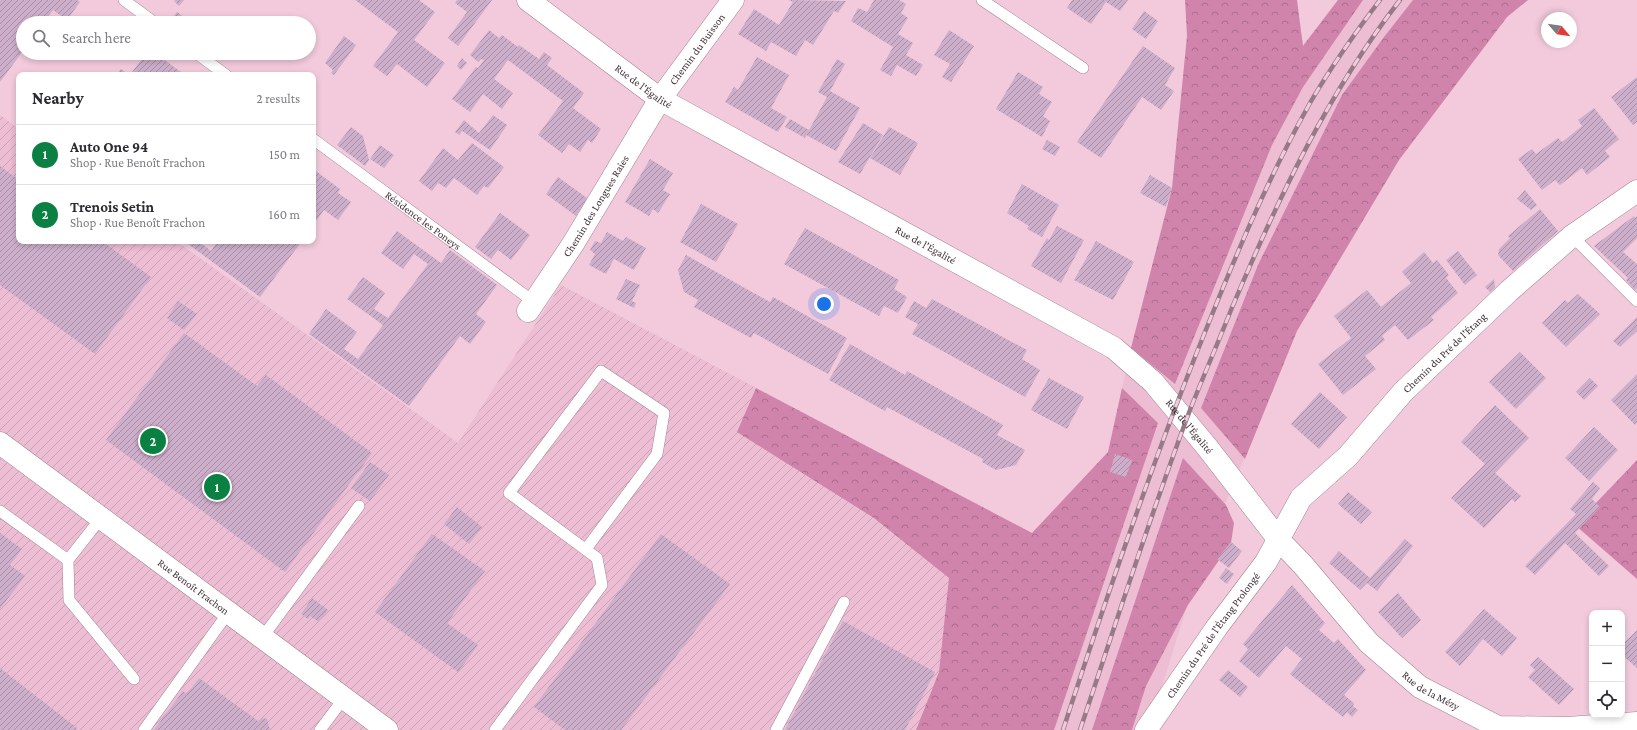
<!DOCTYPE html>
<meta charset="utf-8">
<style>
:root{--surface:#fff;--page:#f2f2f3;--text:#2b2b33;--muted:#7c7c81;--line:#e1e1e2;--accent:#0b8043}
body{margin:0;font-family:"Crimson Pro",serif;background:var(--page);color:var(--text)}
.controls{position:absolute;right:12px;bottom:12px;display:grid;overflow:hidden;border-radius:8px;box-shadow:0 2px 6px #0003}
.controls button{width:36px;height:36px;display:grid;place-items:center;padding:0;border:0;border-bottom:1px solid var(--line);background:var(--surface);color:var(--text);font:20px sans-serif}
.compass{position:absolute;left:1541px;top:12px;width:36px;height:36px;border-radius:50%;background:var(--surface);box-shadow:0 2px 6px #0003;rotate:119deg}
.you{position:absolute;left:824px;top:304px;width:14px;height:14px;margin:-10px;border:3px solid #fff;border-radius:50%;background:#1a73e8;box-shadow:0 0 0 6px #1a73e833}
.badge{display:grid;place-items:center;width:26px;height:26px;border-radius:50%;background:var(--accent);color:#fff;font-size:13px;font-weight:700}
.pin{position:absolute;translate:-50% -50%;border:2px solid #fff;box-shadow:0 1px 4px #0006}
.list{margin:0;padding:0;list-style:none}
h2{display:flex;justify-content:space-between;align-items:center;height:52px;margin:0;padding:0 16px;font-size:17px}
h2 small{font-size:13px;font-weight:400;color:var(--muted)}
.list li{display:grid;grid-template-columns:26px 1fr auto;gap:12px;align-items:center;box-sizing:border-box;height:60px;padding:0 16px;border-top:1px solid var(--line)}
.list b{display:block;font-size:15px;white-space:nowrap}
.list p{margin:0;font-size:13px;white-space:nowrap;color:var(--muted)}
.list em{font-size:13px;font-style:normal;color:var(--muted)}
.icon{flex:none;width:22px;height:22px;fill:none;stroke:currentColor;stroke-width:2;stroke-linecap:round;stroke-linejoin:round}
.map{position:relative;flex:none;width:1637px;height:730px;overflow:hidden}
.search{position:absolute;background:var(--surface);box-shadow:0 2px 6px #0003;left:16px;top:16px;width:300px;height:44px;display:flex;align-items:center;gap:10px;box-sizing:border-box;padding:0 14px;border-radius:22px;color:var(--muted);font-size:15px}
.panel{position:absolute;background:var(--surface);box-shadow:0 2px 6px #0003;left:16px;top:72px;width:300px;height:172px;border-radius:8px}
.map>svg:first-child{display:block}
.built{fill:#ecbdd3}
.industrial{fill:url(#industrial-furrows)}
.forest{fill:url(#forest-crowns)}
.building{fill:url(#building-hatch)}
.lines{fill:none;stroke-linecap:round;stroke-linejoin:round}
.lane-casing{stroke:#a68192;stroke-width:12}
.street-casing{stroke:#a68192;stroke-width:23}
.lane{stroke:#fff;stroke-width:11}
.street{stroke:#fff;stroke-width:22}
.rail-casing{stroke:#967a87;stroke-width:4.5}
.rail{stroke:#f2cadc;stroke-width:3;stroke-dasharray:9;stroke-linecap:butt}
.labels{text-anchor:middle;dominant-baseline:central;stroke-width:3;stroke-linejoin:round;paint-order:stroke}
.street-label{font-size:11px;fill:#403038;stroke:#f2cadc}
</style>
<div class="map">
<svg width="1637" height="730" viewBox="0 0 1637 730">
<defs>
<pattern id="industrial-furrows" width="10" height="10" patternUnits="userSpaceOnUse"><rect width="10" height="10" fill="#ecbdd3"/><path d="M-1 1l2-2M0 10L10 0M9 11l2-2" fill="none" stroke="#cba3b6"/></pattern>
<pattern id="forest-crowns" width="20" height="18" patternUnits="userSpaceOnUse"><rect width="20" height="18" fill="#d184ab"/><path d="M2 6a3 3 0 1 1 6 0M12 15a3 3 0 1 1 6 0" fill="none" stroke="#ab6c8c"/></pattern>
<pattern id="building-hatch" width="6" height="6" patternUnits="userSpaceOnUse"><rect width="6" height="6" fill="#cdafcb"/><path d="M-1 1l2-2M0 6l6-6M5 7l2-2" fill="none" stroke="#a88fa6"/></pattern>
</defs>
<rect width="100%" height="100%" fill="#f2cadc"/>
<path class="built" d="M1338 0H1528L1507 17 1399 160 1297 331 1201 562 1148 730H978L1032 533 1108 452 1131 348 1172 188 1187 36 1302 46Z"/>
<path class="industrial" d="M0 115 19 129V241H176L458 443 561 285 1032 533 978 730H0Z"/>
<path class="forest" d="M1185 0H1297L1303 46 1338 0H1363L1303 87 1272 145 1175 384 1131 348 1172 188 1187 36Z
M1413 0H1528L1507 17 1399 160 1297 331 1245 459 1201 408 1258 265 1342 95 1384 37Z
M756 388 1032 533 1108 452 1122 388 1158 423 1054 730H916L939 672 949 578 874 518 737 432Z
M1183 458 1226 505 1234 523 1231 543 1188 605 1146 686 1132 730H1092Z
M1637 460V579L1575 525Z"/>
<path class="building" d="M0 0H77L80 2 67 20 53 10 44 23H23V51L0 82Z
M175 0H184L179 6 174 1Z
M355 0H419L435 12 414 40 445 63 427 87 397 64 387 76 373 66 398 32Z
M457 0H492L458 46 448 38 467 12 455 3Z
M789 0 846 1 838 13 834 11 813 45 805 40 796 56 771 42 766 51 738 34 754 9 779 25 793 2Z
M874 0H899L906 4 901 13 908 18 898 34 913 43 906 55 923 65 916 76 897 65 891 76 880 70 893 47 851 21 858 8 867 12Z
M1072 0H1128L1120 11 1106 2 1091 24 1067 8Z
M1144 11 1158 21 1146 39 1132 29Z
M177 12 192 23H173L170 21Z
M489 30 499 38 502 35 518 47 519 45 539 59 544 52 552 58 547 65 584 93 573 108 601 129 592 143 588 140 580 152 569 144 562 153 538 135 563 101 508 60 494 79 513 93 502 109 483 94 470 112 452 99 476 67 478 68 484 60 481 59 478 62 470 55Z
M949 30 974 46 951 82 942 77 950 64 934 55Z
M344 36 356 45 334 75 331 73 333 70 325 63Z
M1143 46 1175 68 1165 85 1174 91 1161 110 1142 97 1101 158 1077 142Z
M146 53H155L185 75H130Z
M757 57 789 75 771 108 787 117 778 132 725 102 734 87 738 90Z
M462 58 467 63 461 70 457 66Z
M837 59 845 64 830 91 860 108 836 151 806 135 805 138 785 127 790 119 809 130 827 97 818 92Z
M121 69 129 75H116Z
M1018 72 1043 87 1039 94 1052 102 1043 116 1050 121 1042 137 996 109Z
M1637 77V122L1633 125 1611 97Z
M1594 108 1619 139 1605 151 1610 157 1587 175 1582 168 1560 185 1555 180 1542 190 1518 159 1532 149 1536 154 1558 138 1562 142 1582 126 1578 120Z
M493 115 507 125 490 150 462 131 459 135 455 132 464 120 479 133Z
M863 123 883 135 860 174 838 162Z
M351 127 363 136 369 160 365 166 337 145Z
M889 127 918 143 900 175 870 158Z
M1047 140 1060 147 1055 156 1042 149Z
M472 143 504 167 488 188 484 186 477 195 454 178 446 188 438 183 432 191 419 181 443 148 458 160Z
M380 145 394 155 384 168 370 159Z
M650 159 673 173 663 190 670 194 658 213 653 209 649 216 625 202Z
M0 166 19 180V241H102L151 277 95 354 0 285Z
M313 169 340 189 338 193 351 202 338 220 324 210 313 225Z
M1150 175 1172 188 1166 207 1140 193Z
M558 177 587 198 576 216 546 194Z
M1022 184 1059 205 1042 237 1027 229 1029 226 1007 213Z
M1525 190 1537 205 1531 210 1517 199Z
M701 204 738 224 716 262 680 242Z
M1540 209 1558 231 1513 271 1498 255 1499 249 1510 238 1508 236Z
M500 213 530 235 511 260 498 250 491 259 475 247Z
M1634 216 1635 218 1637 216V238L1623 252 1637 264V288L1635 290 1626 280 1628 278 1594 246Z
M1057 226 1084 240 1061 283 1031 266 1047 238 1049 240Z
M805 228 899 280 894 289 907 297 898 313 884 306 879 316 784 264Z
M397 231 441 263 450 250 497 285 476 314 486 322 470 344 460 336 409 406 309 334 326 309 357 332 344 349 358 359 383 325 347 299 363 277 385 293 374 309 388 318 428 264 414 254 403 269 381 253Z
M607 232 623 241 626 237 646 248 634 270 614 259 606 274 589 265 595 254 590 250 595 241 601 243Z
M184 241H198L211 251 218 241H302L260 297Z
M1096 241 1134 262 1113 300 1074 280Z
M1458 251 1477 275 1465 285 1446 260Z
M1424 252 1433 263 1437 260 1449 275 1446 278 1458 293 1431 317 1434 320 1408 340 1395 325 1382 336 1385 340 1365 356 1376 369 1343 395 1318 364 1351 338 1334 316 1367 290 1381 307 1411 283 1402 272Z
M686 255 770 302 773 297 847 338 828 374 754 333 751 338 694 307 698 300 684 292 678 270Z
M626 279 640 285 632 301 636 303 634 308 616 299Z
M1494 279 1495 287 1490 292 1485 287Z
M1578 294 1600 314 1566 347 1542 323 1565 300 1568 303Z
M932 299 1027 350 1022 359 1040 370 1025 397 912 334 918 324 905 317 914 301 926 308Z
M178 301 197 314 184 330 167 318Z
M1637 317V331L1620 347 1613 341Z
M184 333 257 386 266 375 372 453 285 572 106 440Z
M850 344 905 375 907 371 1003 425 997 435 1025 450 1016 465 996 470 982 462 983 459 887 407 885 411 829 380Z
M1520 352 1546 378 1516 409 1489 382Z
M1637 374V422L1635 425 1611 400Z
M1049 378 1084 397 1067 429 1031 410Z
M1590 378 1598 386 1584 400 1576 392Z
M1320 392 1347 417 1319 449 1291 424Z
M1495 405 1529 438 1495 473 1521 496 1515 502 1512 499 1484 528 1451 498 1485 464 1461 442Z
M1594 427 1618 450 1589 481 1565 458Z
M1115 454 1132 460 1126 477 1110 472Z
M370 462 389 475 370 501 351 488Z
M1593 482 1600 488 1592 499 1600 507 1575 533 1609 566 1599 576 1565 543 1535 575 1525 566 1576 514 1570 509Z
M1348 492 1372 512 1361 524 1338 504Z
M457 507 482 527 469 544 444 524Z
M0 533 22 549 10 565 25 576 0 609Z
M432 534 485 571 447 623 478 645 458 672 375 612Z
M661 534 730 584 621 730H565L534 707Z
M1405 539 1413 546 1377 591 1367 583 1360 590 1329 563 1339 551 1370 578Z
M1231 542 1242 551 1229 568 1217 559Z
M1226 568 1234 574 1227 584 1219 578Z
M1292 585 1325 623 1319 630 1334 643 1338 639 1366 670 1344 695 1354 703 1353 706 1358 710 1352 717 1347 712 1343 717 1290 674 1302 659 1286 646 1259 678 1239 661 1248 649 1243 644Z
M1398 593 1421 620 1402 638 1378 612Z
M312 598 328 610 319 622 310 616 308 619 301 614Z
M1484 609 1517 638 1502 656 1483 639 1460 666 1445 652Z
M843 621 935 672 905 730H785Z
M1637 630V668L1622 655V645Z
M1538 657 1574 689 1559 705 1528 677 1535 670 1530 665Z
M0 668 77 728 76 730H0Z
M1228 670 1248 687 1240 697 1219 680Z
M199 678 258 721 263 718 267 719 270 730H154L183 691 187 694Z"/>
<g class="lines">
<g class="lane-casing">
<g id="lane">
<path d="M124 0 155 23"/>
<path d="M982 0 1083 68"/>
<path d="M196 53 226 75"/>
<path id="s1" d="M313 139 534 302"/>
<path d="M1572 236 1637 301"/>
<path d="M0 511 68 560"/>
<path d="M101 518 68 560 69 600 134 679"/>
<path d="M262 638 359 506"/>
<path d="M144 730 228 613"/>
<path d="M320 730 344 698"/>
<path d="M495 730 602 585 597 558 509 493 601 371 664 413 657 454 586 549"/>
<path d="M776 730 844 602"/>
</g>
</g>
<g class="street-casing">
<g id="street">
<path id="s2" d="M528 0 660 99 1114 348 1153 382 1207 447 1279 540 1303 565 1369 643 1420 687 1498 727 1568 728 1637 723"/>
<path id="s3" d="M528 311 573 244 660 99 733 0"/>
<path id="s4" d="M0 443 387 730"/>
<path id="s5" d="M1146 730 1217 627 1266 562 1301 498 1348 456 1403 392 1509 291 1572 236 1637 191"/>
</g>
</g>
<use href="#lane" class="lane"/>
<use href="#street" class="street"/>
<g class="rail-casing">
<path id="rail" d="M1063 730C1106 598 1151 466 1203 337 1235 257 1268 178 1310 103 1331 67 1355 33 1380 0
M1080 730C1116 623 1150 516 1190 410 1203 377 1218 343 1231 310 1277 201 1327 94 1400 0"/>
</g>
<use href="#rail" class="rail"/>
</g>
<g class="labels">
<g class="street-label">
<text stroke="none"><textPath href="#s3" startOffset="312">Chemin du Buisson</textPath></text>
<text stroke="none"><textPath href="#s2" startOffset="144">Rue de l'Égalité</textPath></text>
<text stroke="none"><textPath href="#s3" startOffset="125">Chemin des Longues Raies</textPath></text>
<text stroke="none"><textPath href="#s1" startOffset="137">Résidence les Poneys</textPath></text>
<text stroke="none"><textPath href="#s2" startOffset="468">Rue de l'Égalité</textPath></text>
<text stroke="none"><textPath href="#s5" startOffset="484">Chemin du Pré de l'Étang</textPath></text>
<text stroke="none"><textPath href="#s2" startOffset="792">Rue de l'Égalité</textPath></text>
<text stroke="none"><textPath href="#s4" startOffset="241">Rue Benoît Frachon</textPath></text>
<text stroke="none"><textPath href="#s5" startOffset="116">Chemin du Pré de l'Étang Prolongé</textPath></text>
<text stroke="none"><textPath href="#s2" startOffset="1152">Rue de la Mézy</textPath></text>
</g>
</g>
</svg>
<div class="controls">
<button>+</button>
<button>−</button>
<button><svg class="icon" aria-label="locate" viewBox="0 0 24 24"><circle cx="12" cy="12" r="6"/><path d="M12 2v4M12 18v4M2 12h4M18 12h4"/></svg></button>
</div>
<svg class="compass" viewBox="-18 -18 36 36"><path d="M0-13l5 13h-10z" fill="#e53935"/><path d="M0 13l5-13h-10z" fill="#7c7c81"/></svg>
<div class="you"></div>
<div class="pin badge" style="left:217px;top:487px">1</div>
<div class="pin badge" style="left:153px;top:441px">2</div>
<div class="search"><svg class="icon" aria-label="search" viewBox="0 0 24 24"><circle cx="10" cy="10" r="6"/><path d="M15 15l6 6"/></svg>Search here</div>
<section class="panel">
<h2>Nearby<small>2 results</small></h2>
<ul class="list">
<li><span class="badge">1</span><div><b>Auto One 94</b><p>Shop · Rue Benoît Frachon</p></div><em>150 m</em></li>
<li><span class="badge">2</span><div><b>Trenois Setin</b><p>Shop · Rue Benoît Frachon</p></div><em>160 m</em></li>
</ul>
</section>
</div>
